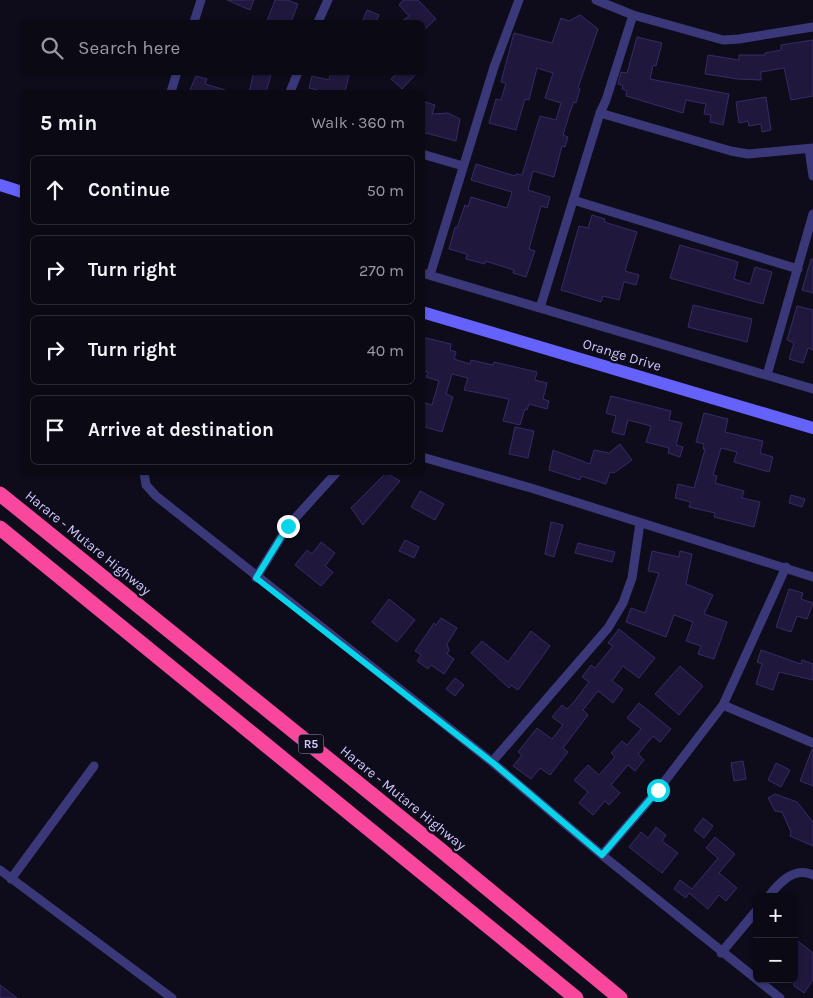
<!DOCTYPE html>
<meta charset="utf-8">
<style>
:root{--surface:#0a0914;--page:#181722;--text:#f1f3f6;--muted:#999aa0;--line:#2a2a34}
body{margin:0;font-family:Karla,sans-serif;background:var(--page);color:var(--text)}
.controls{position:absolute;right:15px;bottom:15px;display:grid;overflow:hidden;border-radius:8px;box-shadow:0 1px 4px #0004}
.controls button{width:45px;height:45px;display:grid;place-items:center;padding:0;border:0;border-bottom:1px solid var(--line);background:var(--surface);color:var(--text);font:25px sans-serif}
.stop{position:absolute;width:15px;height:15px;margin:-11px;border:4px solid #08d5e9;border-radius:50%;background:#fff}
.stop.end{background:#08d5e9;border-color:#fff;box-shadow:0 1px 5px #0008}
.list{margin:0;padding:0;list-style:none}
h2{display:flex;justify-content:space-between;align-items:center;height:65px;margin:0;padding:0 20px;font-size:21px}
h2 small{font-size:16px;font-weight:400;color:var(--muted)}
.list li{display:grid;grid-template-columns:32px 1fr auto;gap:15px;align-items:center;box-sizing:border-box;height:70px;margin:0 10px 10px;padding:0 10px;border:1px solid var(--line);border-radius:8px}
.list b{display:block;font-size:19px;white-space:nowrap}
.list em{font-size:16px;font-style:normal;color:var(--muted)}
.icon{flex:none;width:28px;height:28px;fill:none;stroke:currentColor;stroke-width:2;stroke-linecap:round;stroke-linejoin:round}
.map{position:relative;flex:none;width:813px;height:998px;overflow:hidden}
.search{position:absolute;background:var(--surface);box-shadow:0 1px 4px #0004;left:20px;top:20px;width:405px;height:55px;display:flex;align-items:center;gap:12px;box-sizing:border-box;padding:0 18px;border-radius:8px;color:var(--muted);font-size:19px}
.panel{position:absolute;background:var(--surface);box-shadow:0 1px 4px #0004;left:20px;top:90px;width:405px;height:385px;border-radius:8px}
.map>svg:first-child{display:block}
.building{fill:#1f183c;stroke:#362b67}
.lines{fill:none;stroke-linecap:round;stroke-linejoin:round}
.street{stroke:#3a3879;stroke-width:9}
.secondary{stroke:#6462fa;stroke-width:12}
.highway{stroke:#f9479e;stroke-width:15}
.route{stroke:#08d5e9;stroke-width:6}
.labels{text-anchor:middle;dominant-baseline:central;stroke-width:5;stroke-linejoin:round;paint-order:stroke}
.shield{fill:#0e0c1b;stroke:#9490b9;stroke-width:1}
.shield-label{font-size:12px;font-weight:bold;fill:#cdc8fd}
.street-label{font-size:14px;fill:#cdc8fd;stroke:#0e0c1b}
</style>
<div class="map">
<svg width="813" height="998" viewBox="0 0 813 998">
<rect width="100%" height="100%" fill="#0e0c1b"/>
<path class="building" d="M227 0H254L250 10Z
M275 0H287L298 4 291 22 267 21Z
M403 0H418L436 19 422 32V22H401L409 16 399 5Z
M367 10 379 15 376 22 363 20Z
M580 15 598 29 578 88 580 89 576 103 574 102 570 112 563 135 568 137 565 147 562 146 554 177 533 171 528 190 550 197 547 208 541 206 529 249 535 251 526 277 513 273 514 270 485 261V264L466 259 467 254 449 249 455 227 457 228 465 205 468 207 471 197 507 208 512 192 471 180 476 164 515 176 516 174 522 175 540 116 556 120 561 103 545 98 553 73 537 68 529 100 525 99 516 130 489 123 496 99 501 100 506 83 501 82 514 33 552 43 561 18 569 21Z
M637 37 662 43 656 66 653 65 650 79 729 94 723 125 710 122 711 115 704 114 706 104 686 100 683 113 626 96 627 91 622 89 623 86 618 84 621 72 627 73Z
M813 40V96L791 100 784 68 761 72V80L738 79 705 74 708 55 739 60V55H765V53L781 50V45Z
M254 72H272L266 92H249Z
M331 72 349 75 345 92H317L318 90 309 88 312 76 329 80Z
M398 72H418L402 89 391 79Z
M196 76 207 79 205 84 225 90 224 92H189Z
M766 97 771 130 762 132 761 124 749 126 748 121 739 123 736 102Z
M422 101 435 105 432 114 448 113 460 119 456 141 426 133 422 138Z
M592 215 605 219 604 222 637 232 625 271 639 275 636 285 624 282 619 300 603 296 601 302 561 290 579 226 588 228Z
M680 245 738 262 734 279 750 284 755 267 772 272 763 304 670 278Z
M811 259H813V293L802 290Z
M693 305 752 319 747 342 688 327Z
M797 306 813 310V350L808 348 803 363 789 359 794 343 787 340Z
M422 337 451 344 450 350 456 352 454 359 470 364 471 360 493 365 494 362 537 372 535 380 547 383 543 399 549 401 547 409 529 404 527 410 525 409 520 425 503 421 509 399 464 390 468 378 452 374 446 394 453 397 442 432 422 426V402L432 405 439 381 426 377 428 372 422 371Z
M611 396 671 411 669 420 682 423 676 445 683 447 680 457 668 453 669 448 646 442 651 426 628 420 624 435 612 432 616 416 606 413Z
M704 413 728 419 725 432 763 441 760 453 773 457 769 472 734 462 737 452 721 448 713 475 717 476 715 483 744 491 742 498 760 502 754 527 714 517 715 513 689 507 691 502 675 498 678 484 694 488 705 449H703L704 444 696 442Z
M515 427 534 431 528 458 509 454Z
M620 444 632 460 614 473 610 472 606 484 581 476 580 480 549 470 553 450 590 464 594 450 609 453Z
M386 473 400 481 363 525 351 508Z
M420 491 444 504 435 520 411 507Z
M791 495 805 499 802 507 789 503Z
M551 522 563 525 554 557 545 554Z
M405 540 419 547 414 558 399 551Z
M321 542 335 553 325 566 333 572 321 586 295 565 307 550 312 554Z
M578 543 615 552 612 562 575 553Z
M652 551 679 557 680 551 692 554 686 584 713 595 704 614 727 622 714 659 698 654 701 646 686 641 693 622 674 615 666 637 626 622 631 608 645 613 659 573 648 571Z
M789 589 803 593 801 599 813 603 807 619 797 616 791 632 776 627Z
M389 599 415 620 397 642 372 622Z
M441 618 457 628 447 644 449 650 447 654 454 659 444 674 431 665 428 669 417 661 421 655 415 651 434 623 436 625Z
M619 629 655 658 639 678 623 666 612 681 623 689 613 703 598 691 583 710 588 715 563 748 568 752 550 775 540 768 531 779 513 766 522 755 518 752 537 728 552 739 563 725 552 717 562 705 567 709 573 703 589 682 582 677 591 665 595 668 613 646 608 643Z
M531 631 550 646 518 690 511 685 509 688 471 653 482 641 508 662Z
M761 650 801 664 802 660 813 664V680L779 672 773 690 756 684 762 664 757 662Z
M680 666 703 686 679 715 655 694Z
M455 678 464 685 455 696 446 689Z
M639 703 671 729 660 742 653 736 638 754 644 760 635 771 628 765 611 785 620 793 609 805 605 801 593 815 579 803 588 792 574 780 588 765 599 775 615 757 611 753 622 741 627 745 641 729 627 718Z
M812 749 813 750V786L800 781Z
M743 761 746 779 734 781 731 763Z
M776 763 790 770 781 787 768 780Z
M775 794 797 802 813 822V846L790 836 791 832 782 812 775 811 768 798Z
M703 818 713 826 704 838 694 830Z
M656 827 666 835 662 841 678 853 662 873 629 847 641 832 648 838Z
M715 837 735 854 719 873 737 888 726 901 719 895 708 909 689 893 686 898 674 889 680 880 692 889 718 858 706 848Z
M794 938 813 953V980L804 993 794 986Z
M0 985 17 998H0Z"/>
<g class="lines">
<path class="street" d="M596 0 633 15 723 40 739 39 813 27
M194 22 201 0
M318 22 328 0
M171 92 177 72
M290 92 298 72
M600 113 731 151 748 154 813 148
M809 149 813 176
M422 154 463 166
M573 200 798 269
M422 273 813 389
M430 275 494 67 519 0
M540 308 600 113 606 100 633 15
M767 375 813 214
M422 457 531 488 813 577
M144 472 146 485 156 496 492 762 602 855 780 998
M256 578 288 526 337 472
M723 705 813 743
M492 762 608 628 623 603 632 578 640 523
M602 855 658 790 723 705 786 567
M0 870 172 998
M11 879 94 766
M768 897C779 883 794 866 813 875
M721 953 757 910"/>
<path class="secondary" d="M0 185 22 192
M422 312 813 428"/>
<path class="highway" d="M0 494 437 847 620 998
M0 528 576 998"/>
</g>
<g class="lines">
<path class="route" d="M288 526 256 578 492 762 602 855 658 790"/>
</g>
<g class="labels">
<rect class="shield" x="298.5" y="734.5" width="25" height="19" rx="4"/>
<g class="shield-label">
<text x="311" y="744">R5</text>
</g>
<g class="street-label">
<text transform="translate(622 355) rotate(17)">Orange Drive</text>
<text transform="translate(88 543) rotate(39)">Harare - Mutare Highway</text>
<text transform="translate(403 798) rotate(39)">Harare - Mutare Highway</text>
</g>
</g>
</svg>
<div class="controls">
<button>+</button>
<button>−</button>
</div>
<div class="stop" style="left:658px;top:790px"></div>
<div class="stop end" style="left:288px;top:526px"></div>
<div class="search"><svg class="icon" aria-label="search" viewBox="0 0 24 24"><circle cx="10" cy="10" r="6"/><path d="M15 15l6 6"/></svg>Search here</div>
<section class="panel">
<h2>5 min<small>Walk · 360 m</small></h2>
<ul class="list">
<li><svg class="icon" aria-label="ahead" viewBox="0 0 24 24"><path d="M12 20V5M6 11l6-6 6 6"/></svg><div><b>Continue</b></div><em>50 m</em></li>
<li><svg class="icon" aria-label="right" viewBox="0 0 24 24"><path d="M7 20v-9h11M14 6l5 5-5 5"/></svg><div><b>Turn right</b></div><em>270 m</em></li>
<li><svg class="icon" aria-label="right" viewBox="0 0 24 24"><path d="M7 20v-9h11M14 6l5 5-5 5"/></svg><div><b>Turn right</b></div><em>40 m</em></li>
<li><svg class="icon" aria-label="arrive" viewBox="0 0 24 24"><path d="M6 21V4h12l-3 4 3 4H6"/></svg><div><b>Arrive at destination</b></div></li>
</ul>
</section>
</div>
